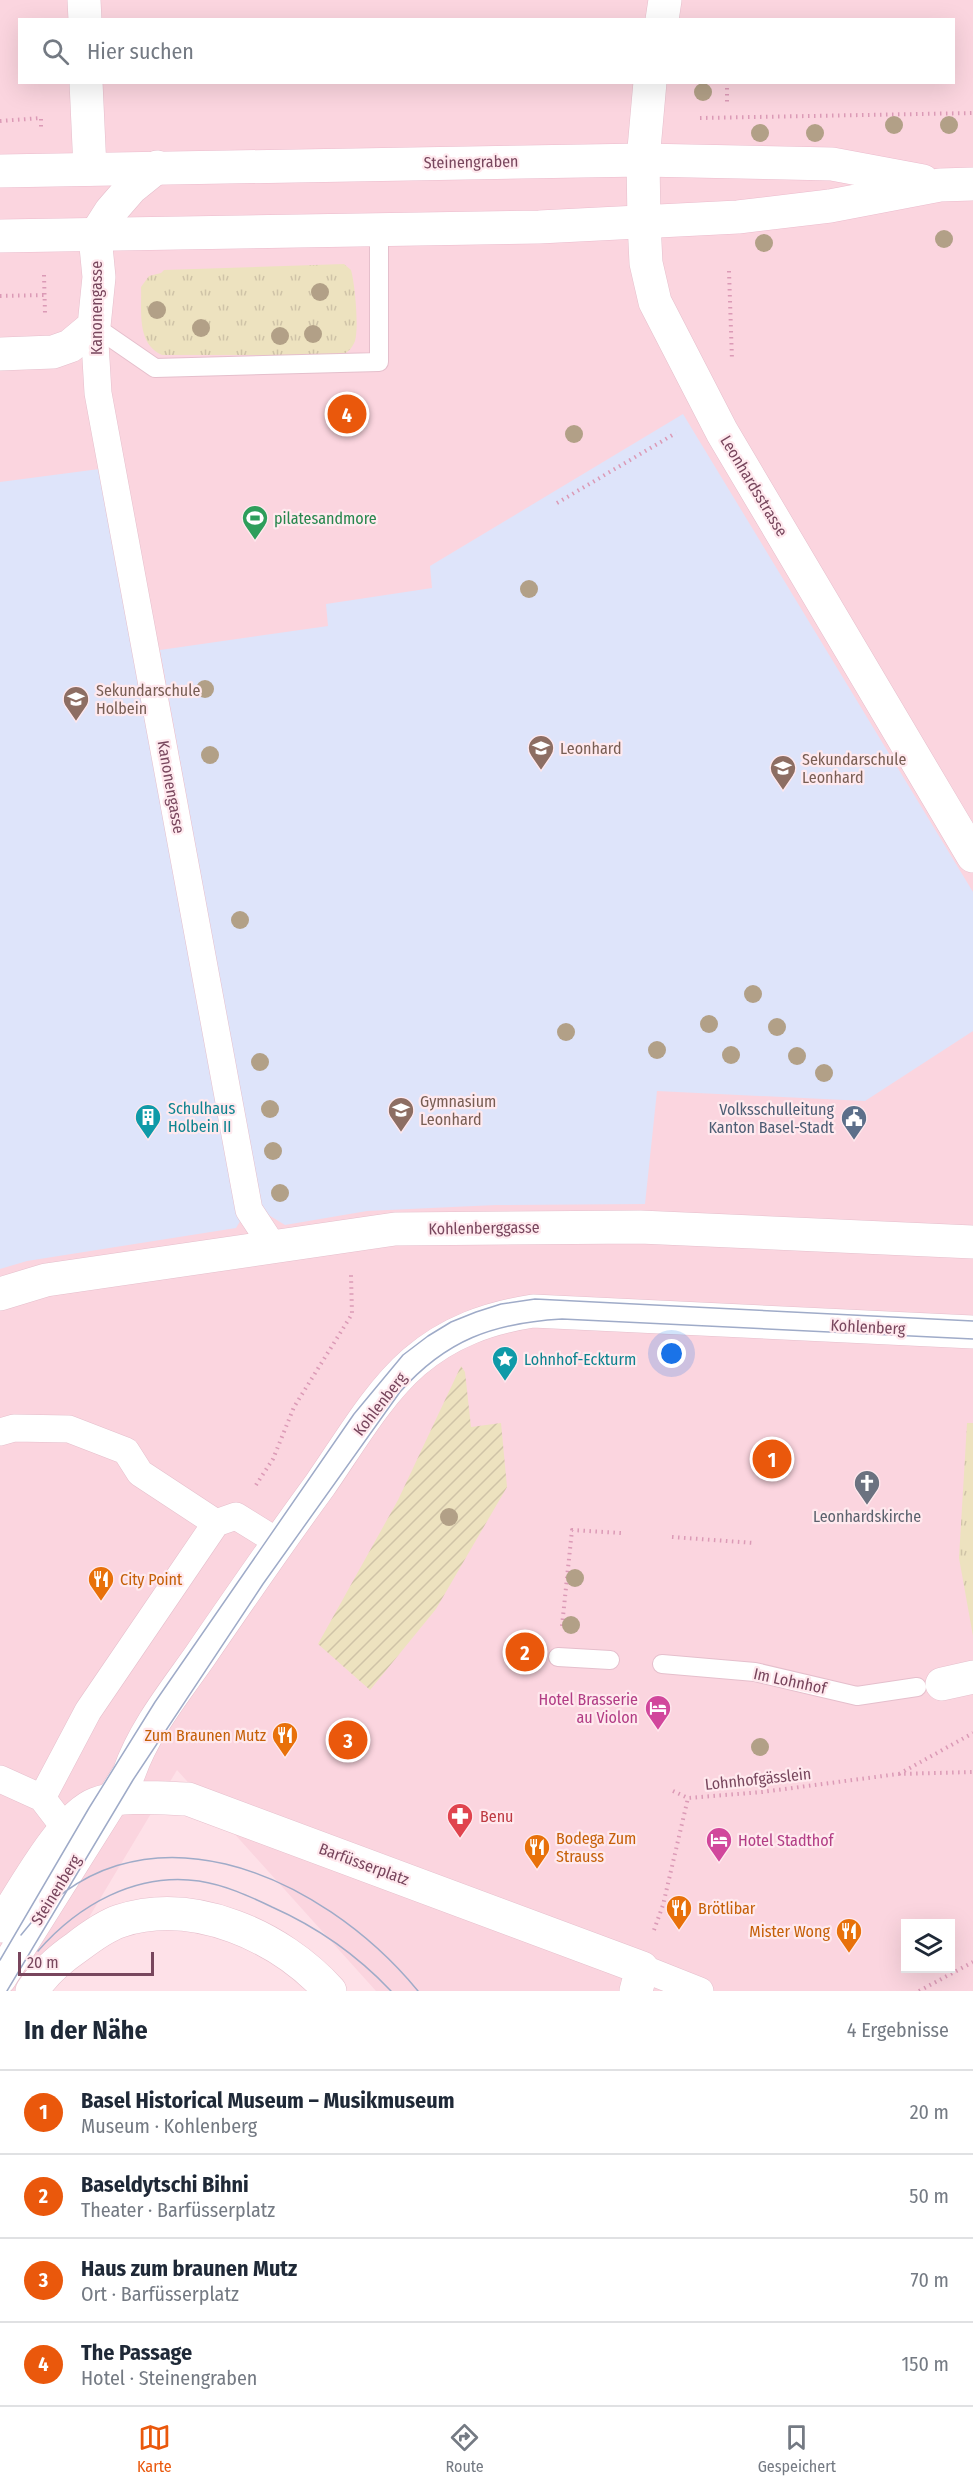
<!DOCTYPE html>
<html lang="de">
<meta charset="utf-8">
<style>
:root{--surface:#fff;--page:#f6f6f7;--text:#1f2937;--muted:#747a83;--line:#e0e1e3;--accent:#ea580c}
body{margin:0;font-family:"Fira Sans Condensed",sans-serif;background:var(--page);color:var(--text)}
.controls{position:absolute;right:18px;bottom:18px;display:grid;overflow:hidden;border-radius:0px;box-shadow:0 6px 24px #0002}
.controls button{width:54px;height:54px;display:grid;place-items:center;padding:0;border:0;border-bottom:2px solid var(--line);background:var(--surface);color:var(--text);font:30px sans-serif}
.scale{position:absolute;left:18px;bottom:15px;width:136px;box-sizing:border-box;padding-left:6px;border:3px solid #78465d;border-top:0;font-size:16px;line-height:21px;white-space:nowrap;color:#78465d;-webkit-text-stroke:4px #ffe9ee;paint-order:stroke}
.you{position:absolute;left:672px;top:1354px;width:21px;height:21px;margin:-15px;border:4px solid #fff;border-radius:50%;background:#1a73e8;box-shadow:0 0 0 9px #1a73e833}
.badge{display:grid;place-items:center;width:39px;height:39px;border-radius:50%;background:var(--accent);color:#fff;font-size:20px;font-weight:700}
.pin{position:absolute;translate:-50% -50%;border:3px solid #fff;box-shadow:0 2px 6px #0006}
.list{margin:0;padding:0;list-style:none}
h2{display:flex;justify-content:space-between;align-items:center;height:78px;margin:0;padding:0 24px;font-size:26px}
h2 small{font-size:20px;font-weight:400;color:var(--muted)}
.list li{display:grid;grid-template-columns:39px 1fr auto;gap:18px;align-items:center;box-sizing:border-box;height:84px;padding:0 24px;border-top:2px solid var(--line)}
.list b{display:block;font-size:22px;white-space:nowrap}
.list p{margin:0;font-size:20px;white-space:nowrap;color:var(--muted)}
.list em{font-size:20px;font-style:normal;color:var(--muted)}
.icon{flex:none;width:33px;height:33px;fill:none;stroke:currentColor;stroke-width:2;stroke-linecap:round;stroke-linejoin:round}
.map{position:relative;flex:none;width:973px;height:1991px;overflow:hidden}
.search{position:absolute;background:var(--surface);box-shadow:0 6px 24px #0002;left:18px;right:18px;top:18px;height:66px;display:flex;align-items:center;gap:15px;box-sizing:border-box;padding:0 21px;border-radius:0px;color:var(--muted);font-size:22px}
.sheet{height:414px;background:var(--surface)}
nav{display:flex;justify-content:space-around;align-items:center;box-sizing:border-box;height:84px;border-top:2px solid var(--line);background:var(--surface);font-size:16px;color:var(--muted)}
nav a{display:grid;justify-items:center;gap:3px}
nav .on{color:var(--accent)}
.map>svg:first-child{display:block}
.residential{fill:#fbd5df;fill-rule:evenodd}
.education{fill:#dee4fa}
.grass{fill:url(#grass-tufts)}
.garden{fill:url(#garden-furrows)}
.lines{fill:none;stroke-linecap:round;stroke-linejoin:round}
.service-casing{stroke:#e5bfcc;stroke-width:20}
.pedestrian-casing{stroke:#e5bfcc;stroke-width:28}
.minor-casing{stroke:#e5bfcc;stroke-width:34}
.secondary-casing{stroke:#ebbccd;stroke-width:34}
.path{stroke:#db9ab6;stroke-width:4;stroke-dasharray:1.5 4.5;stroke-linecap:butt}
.service{stroke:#fff;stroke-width:18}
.pedestrian{stroke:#fff;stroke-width:27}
.minor{stroke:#fff;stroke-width:33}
.secondary{stroke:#fff;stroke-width:33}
.tram{stroke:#9fabc8;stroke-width:1.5}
.tree{fill:#b2a087}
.labels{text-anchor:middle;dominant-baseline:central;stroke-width:4.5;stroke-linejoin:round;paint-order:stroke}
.street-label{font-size:16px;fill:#78465d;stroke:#ffe9ee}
.leisure-label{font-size:16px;fill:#27864d;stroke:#ffe9ee;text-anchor:start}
.education-label{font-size:16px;fill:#785e54;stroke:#ffe9ee;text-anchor:start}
.culture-label{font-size:16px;fill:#0d838f;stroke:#ffe9ee;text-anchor:start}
.service-label{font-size:16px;fill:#4e5e75;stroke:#ffe9ee;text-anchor:end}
.worship-label{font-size:16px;fill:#5b616d;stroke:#ffe9ee}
.food-label{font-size:16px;fill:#c56008;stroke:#ffe9ee;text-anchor:start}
.hotel-label{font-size:16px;fill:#b23c85;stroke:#ffe9ee;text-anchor:end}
.health-label{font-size:16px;fill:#be3a42;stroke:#ffe9ee;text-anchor:start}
</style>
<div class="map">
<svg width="973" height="1991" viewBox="0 0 973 1991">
<defs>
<pattern id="grass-tufts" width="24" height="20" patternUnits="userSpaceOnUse" patternTransform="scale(1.5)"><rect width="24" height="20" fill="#ede2bf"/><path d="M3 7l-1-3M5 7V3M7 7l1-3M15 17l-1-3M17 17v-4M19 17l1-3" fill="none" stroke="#cfc3a7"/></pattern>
<pattern id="garden-furrows" width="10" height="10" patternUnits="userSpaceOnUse" patternTransform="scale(1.5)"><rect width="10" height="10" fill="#ede2bf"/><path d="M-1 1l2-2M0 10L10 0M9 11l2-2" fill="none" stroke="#cfc3a7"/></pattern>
</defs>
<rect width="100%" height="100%" fill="#fee1e8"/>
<path class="residential" d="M0 0H973V1991H376L177 1770 45 1991H0ZM20 20H954V82H20ZM906 1924H950V1968H906Z"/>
<path class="education" d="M683 414 973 892V1031L865 1101 657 1091 645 1204 496 1205 367 1211 285 1225 262 1211 160 650 328 626 326 604 432 588 430 566Z
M107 468 242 1218 236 1228 27 1261 0 1269V482Z"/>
<path class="grass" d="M344 264 351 270C355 284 359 327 355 341 352 348 349 351 343 355H162C136 343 142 311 141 287L149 276 161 273 164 270Z
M967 1423H973V1636L959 1558Z"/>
<path class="garden" d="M461 1366 465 1372 471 1427 501 1423 507 1487 436 1609 370 1690 318 1644 398 1500Z"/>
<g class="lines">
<g class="service-casing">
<path id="service" d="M94 326 155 368 379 362V231
M558 1657 610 1660
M662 1664 755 1672 857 1696 917 1687"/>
</g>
<g class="pedestrian-casing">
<path id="pedestrian" d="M94 326 98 393 249 1210 272 1245
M0 1432 14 1428 69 1429 126 1451 140 1473 216 1523 236 1516 278 1542
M0 1779 42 1798 65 1828
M42 1798 88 1711 216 1523
M642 1968 700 1991"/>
</g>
<g class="minor-casing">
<path id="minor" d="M84 0 85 20
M662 20 665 0
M86 82 90 169
M650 82 643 160 644 222 646 263 655 302 722 432 973 856
M0 354 53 352 70 346 94 326 99 277 95 236 111 211 131 188 157 167
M0 1294 46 1280 395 1229 640 1227 973 1242
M942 1684 973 1677
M0 1926C21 1895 62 1817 96 1804 121 1794 161 1798 188 1799L642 1968 636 1991
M0 1978 129 1773C144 1730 174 1693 200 1656 239 1599 279 1541 320 1485 348 1445 377 1394 414 1362 449 1332 488 1318 533 1311L973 1332
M32 1991C43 1974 61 1958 77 1947 90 1937 105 1926 120 1921 194 1897 280 1936 330 1991"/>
</g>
<g class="secondary-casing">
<path id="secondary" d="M0 171 643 160 832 164 923 181
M0 236 539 227 738 217 830 206 940 185 973 184"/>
</g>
<path class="path" d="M727 82V106
M700 118 973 113
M41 119V130
M0 121 41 118
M729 271 732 360
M44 275 45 313
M0 296 44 295
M557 503 676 433
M256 1485 273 1459 294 1407 352 1314 351 1275
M672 1537 754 1543
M562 1626 572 1530 621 1533
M899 1774 973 1733
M673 1791 688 1798
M654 1930 663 1905 688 1798 762 1792 898 1774 973 1772
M919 1991 973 1962"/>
<use href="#service" class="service"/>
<use href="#pedestrian" class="pedestrian"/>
<use href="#minor" class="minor"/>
<use href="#secondary" class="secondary"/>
<path class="tram" d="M21 1935C134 1789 321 1873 418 1991
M38 1951C78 1905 136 1872 199 1881 225 1885 249 1896 272 1907 317 1927 357 1955 391 1991
M0 1960 89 1808 155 1702 354 1414 403 1355 428 1336 451 1322 476 1312 501 1304 535 1299 973 1321
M7 1991 133 1780 263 1584 400 1392C446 1340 493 1323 562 1319L973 1339"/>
</g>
<g class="tree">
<circle cx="703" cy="92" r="9"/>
<circle cx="894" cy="125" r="9"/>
<circle cx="949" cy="125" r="9"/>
<circle cx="760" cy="133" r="9"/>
<circle cx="815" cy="133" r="9"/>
<circle cx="944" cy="239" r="9"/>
<circle cx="764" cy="243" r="9"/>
<circle cx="320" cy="292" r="9"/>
<circle cx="157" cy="310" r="9"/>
<circle cx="201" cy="328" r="9"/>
<circle cx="313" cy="334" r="9"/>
<circle cx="280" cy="336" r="9"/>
<circle cx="574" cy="434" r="9"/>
<circle cx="529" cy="589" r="9"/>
<circle cx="205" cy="689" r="9"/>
<circle cx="210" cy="755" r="9"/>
<circle cx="240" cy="920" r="9"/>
<circle cx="753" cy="994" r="9"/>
<circle cx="709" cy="1024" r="9"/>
<circle cx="777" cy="1027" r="9"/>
<circle cx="566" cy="1032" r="9"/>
<circle cx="657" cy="1050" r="9"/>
<circle cx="731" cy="1055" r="9"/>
<circle cx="797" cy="1056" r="9"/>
<circle cx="260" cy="1062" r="9"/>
<circle cx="824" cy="1073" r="9"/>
<circle cx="270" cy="1109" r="9"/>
<circle cx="273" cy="1151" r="9"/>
<circle cx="280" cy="1193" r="9"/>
<circle cx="449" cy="1517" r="9"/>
<circle cx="575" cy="1578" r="9"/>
<circle cx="571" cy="1625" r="9"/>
<circle cx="760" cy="1747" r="9"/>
</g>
<defs>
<g id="stadium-pin" transform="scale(1.35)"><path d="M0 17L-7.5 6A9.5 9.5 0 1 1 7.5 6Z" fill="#2e9e5b" stroke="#ffe9ee"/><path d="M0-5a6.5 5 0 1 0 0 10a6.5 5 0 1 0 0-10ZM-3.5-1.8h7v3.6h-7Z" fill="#fff"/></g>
<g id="school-pin" transform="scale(1.35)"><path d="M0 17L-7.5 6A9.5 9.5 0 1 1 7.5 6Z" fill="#8d6e63" stroke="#ffe9ee"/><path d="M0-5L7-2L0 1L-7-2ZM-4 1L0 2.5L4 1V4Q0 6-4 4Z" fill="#fff"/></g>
<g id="building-pin" transform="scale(1.35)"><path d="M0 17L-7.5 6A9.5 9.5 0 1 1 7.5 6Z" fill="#0f9aa8" stroke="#ffe9ee"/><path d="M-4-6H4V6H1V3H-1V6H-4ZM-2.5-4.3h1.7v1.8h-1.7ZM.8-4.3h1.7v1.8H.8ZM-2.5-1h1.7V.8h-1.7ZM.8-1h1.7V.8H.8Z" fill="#fff"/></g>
<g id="civic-pin" transform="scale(1.35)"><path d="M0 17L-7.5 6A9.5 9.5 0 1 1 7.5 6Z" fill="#5c6f8a" stroke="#ffe9ee"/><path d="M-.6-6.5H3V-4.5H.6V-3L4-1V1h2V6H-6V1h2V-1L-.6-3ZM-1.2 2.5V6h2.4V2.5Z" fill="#fff"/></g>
<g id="sight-pin" transform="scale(1.35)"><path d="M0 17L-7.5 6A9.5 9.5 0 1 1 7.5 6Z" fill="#0f9aa8" stroke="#ffe9ee"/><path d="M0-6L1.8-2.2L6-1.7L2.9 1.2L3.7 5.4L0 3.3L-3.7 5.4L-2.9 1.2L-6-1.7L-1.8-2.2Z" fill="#fff"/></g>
<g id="church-pin" transform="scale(1.35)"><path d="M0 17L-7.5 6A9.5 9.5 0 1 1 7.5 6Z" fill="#6b7280" stroke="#ffe9ee"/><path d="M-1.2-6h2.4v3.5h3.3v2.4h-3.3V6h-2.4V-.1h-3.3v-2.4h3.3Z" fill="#fff"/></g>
<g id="restaurant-pin" transform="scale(1.35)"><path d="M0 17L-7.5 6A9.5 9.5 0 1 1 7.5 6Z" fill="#e8710a" stroke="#ffe9ee"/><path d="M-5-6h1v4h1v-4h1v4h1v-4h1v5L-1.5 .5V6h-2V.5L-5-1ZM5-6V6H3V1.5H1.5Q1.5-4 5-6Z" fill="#fff"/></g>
<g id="hotel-pin" transform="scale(1.35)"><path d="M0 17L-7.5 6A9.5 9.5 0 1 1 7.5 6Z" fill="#d1479c" stroke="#ffe9ee"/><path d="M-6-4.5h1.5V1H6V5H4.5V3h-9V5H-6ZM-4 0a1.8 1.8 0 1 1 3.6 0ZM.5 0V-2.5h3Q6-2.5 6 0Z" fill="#fff"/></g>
<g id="pharmacy-pin" transform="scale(1.35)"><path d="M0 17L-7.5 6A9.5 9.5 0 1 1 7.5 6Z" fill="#e0444e" stroke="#ffe9ee"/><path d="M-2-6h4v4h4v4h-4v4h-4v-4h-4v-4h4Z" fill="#fff"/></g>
</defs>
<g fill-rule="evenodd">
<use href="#stadium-pin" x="255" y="518"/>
<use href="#school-pin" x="76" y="699"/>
<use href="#school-pin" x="541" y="748"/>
<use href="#school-pin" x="783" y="768"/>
<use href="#school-pin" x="401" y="1110"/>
<use href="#building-pin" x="148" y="1117"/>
<use href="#civic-pin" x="854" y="1118"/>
<use href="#sight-pin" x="505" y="1359"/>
<use href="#church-pin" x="867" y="1483"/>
<use href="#restaurant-pin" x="101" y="1579"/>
<use href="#hotel-pin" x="658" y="1708"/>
<use href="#restaurant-pin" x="285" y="1735"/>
<use href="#pharmacy-pin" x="460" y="1816"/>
<use href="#hotel-pin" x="719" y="1840"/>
<use href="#restaurant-pin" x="537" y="1847"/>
<use href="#restaurant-pin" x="679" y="1908"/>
<use href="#restaurant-pin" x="849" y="1931"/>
</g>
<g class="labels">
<g class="street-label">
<text transform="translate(471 162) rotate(-1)">Steinengraben</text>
<text transform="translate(96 308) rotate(-90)">Kanonengasse</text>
<text transform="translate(754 486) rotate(59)">Leonhardsstrasse</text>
<text transform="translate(171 787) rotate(80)">Kanonengasse</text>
<text transform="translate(484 1228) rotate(-1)">Kohlenberggasse</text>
<text transform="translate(868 1327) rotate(3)">Kohlenberg</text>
<text transform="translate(380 1404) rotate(-52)">Kohlenberg</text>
<text transform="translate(790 1681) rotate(12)">Im Lohnhof</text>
<text transform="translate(758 1779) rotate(-6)">Lohnhofgässlein</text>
<text transform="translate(364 1864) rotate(20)">Barfüsserplatz</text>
<text transform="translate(56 1890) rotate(-58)">Steinenberg</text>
</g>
<g class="leisure-label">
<text x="274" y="518">pilatesandmore</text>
</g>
<g class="education-label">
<text x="96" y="690">Sekundarschule<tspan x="96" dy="18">Holbein</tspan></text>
<text x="560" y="748">Leonhard</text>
<text x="802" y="759">Sekundarschule<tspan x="802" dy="18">Leonhard</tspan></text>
<text x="420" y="1101">Gymnasium<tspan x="420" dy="18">Leonhard</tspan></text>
</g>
<g class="culture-label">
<text x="168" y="1108">Schulhaus<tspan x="168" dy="18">Holbein II</tspan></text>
<text x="524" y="1359">Lohnhof-Eckturm</text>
</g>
<g class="service-label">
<text x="834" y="1109">Volksschulleitung<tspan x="834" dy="18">Kanton Basel-Stadt</tspan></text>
</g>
<g class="worship-label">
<text x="867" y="1516">Leonhardskirche</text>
</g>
<g class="food-label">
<text x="120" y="1579">City Point</text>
<text x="266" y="1735" text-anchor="end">Zum Braunen Mutz</text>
<text x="556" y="1838">Bodega Zum<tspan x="556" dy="18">Strauss</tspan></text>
<text x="698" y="1908">Brötlibar</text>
<text x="830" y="1931" text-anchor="end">Mister Wong</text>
</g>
<g class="hotel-label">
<text x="638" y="1699">Hotel Brasserie<tspan x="638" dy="18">au Violon</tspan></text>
<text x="738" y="1840" text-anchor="start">Hotel Stadthof</text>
</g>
<g class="health-label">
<text x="480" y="1816">Benu</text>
</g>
</g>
</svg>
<div class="controls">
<button><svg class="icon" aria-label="layers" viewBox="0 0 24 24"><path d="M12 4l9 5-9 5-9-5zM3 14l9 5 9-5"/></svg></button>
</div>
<div class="scale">20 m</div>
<div class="you"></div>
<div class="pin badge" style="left:772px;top:1459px">1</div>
<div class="pin badge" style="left:525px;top:1652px">2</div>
<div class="pin badge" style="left:348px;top:1740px">3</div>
<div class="pin badge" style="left:347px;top:414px">4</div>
<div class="search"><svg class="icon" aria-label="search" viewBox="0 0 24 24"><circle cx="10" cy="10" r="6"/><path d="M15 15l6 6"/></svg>Hier suchen</div>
</div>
<section class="sheet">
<h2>In der Nähe<small>4 Ergebnisse</small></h2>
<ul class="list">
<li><span class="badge">1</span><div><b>Basel Historical Museum – Musikmuseum</b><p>Museum · Kohlenberg</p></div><em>20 m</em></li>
<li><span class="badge">2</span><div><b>Baseldytschi Bihni</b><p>Theater · Barfüsserplatz</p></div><em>50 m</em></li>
<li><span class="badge">3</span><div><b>Haus zum braunen Mutz</b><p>Ort · Barfüsserplatz</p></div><em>70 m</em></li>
<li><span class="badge">4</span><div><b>The Passage</b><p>Hotel · Steinengraben</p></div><em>150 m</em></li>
</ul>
</section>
<nav>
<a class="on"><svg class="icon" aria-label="map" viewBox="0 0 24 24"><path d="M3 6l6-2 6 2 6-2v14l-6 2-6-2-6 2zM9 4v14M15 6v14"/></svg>Karte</a>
<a><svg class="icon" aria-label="directions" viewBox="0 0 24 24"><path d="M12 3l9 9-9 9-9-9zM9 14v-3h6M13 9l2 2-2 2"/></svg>Route</a>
<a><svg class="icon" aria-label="saved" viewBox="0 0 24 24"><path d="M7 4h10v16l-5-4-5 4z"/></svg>Gespeichert</a>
</nav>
